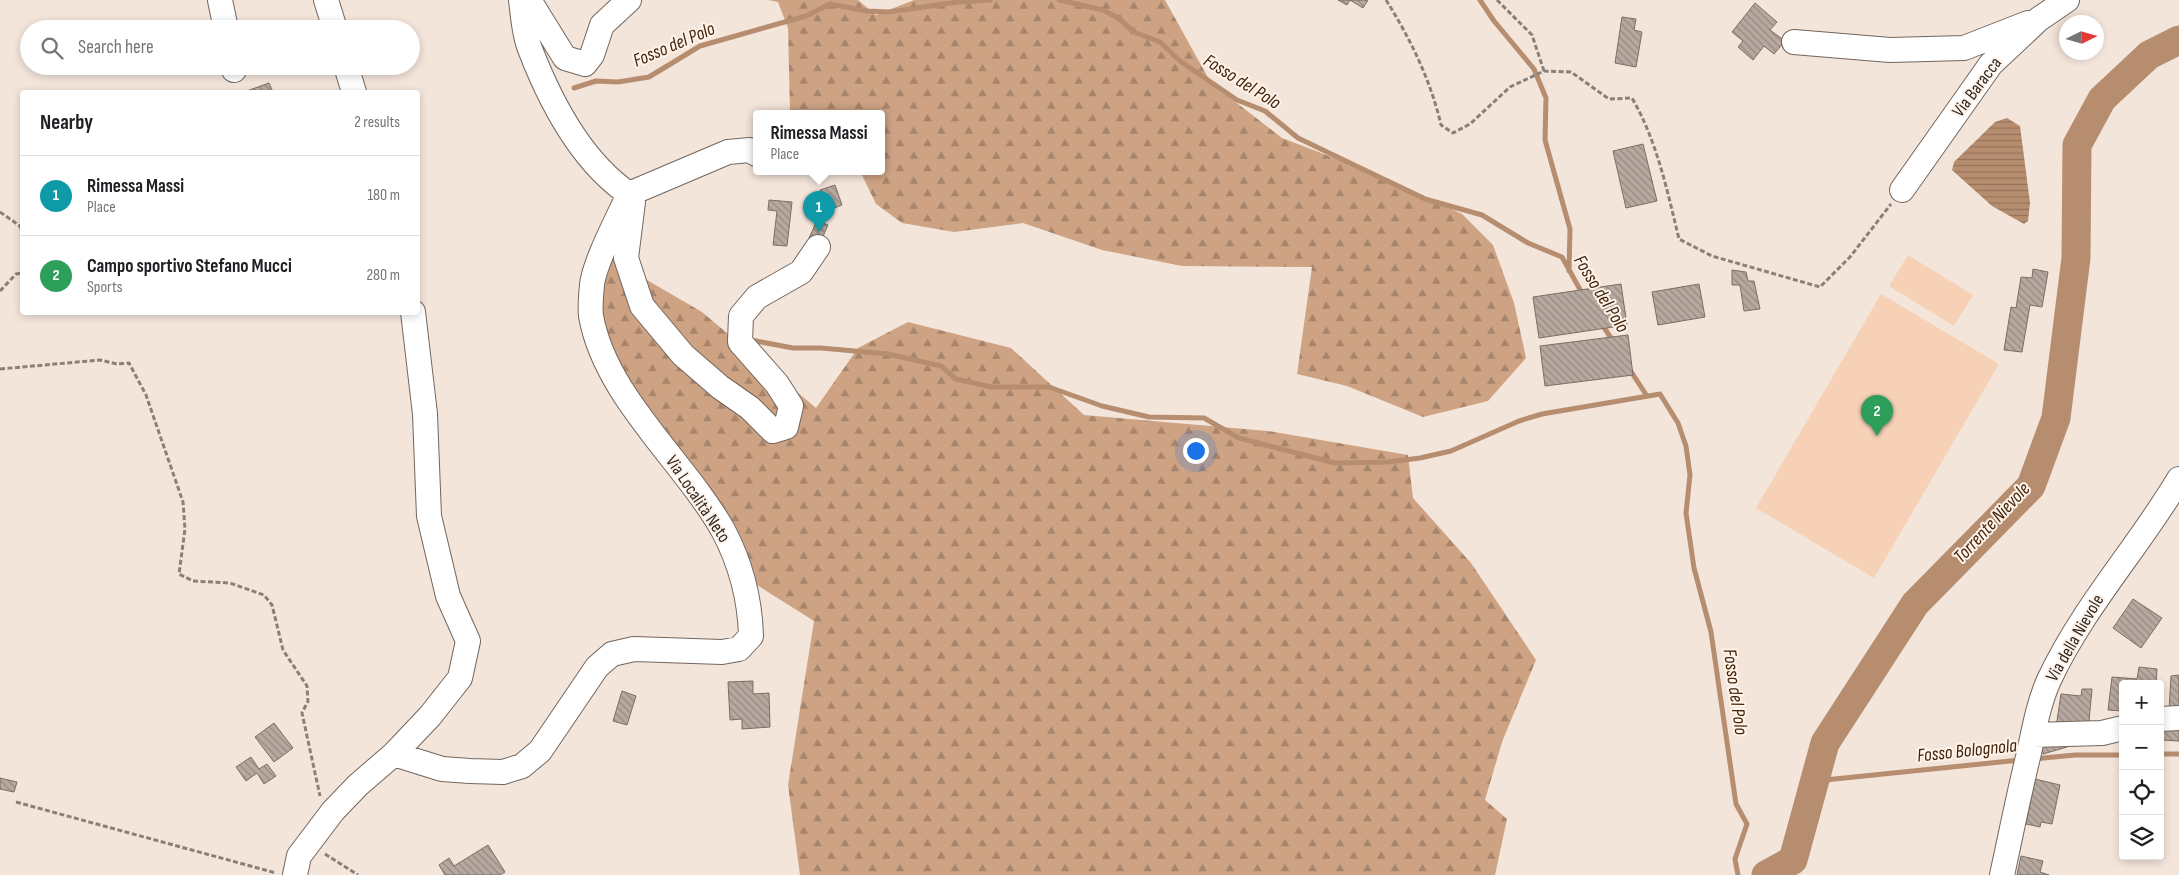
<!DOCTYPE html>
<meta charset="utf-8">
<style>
:root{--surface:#fff;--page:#f2f2f2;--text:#202124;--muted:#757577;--line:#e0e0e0;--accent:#ea580c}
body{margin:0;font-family:"Sofia Sans Condensed",sans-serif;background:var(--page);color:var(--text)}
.controls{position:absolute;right:15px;bottom:15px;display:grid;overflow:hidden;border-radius:5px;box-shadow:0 2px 8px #0003}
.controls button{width:45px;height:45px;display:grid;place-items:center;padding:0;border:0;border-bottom:1px solid var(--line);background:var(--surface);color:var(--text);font:25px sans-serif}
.compass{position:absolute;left:2059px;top:15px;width:45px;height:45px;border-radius:50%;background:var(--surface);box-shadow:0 2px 8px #0003;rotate:85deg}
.you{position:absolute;left:1195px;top:450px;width:18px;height:18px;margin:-12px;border:4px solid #fff;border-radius:50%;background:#1a73e8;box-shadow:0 0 0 8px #1a73e833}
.badge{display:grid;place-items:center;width:32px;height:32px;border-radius:50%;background:var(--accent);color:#fff;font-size:16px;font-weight:700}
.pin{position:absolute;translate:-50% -41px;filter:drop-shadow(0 1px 2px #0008)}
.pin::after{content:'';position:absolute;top:26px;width:18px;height:15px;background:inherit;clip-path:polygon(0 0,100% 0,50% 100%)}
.popup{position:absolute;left:753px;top:110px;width:132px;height:65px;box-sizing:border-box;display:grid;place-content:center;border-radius:5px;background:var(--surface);filter:drop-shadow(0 1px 4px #0005);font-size:16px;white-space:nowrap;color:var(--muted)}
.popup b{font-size:19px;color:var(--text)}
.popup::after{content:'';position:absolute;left:50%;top:100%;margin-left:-10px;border:10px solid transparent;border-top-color:var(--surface)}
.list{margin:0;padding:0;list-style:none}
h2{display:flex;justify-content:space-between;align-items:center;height:65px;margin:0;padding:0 20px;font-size:21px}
h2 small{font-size:16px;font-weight:400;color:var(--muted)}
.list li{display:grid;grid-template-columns:32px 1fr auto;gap:15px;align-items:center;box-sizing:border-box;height:80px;padding:0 20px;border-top:1px solid var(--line)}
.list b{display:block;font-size:19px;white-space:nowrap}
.list p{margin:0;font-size:16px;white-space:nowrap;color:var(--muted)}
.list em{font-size:16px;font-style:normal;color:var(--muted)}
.icon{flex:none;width:28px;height:28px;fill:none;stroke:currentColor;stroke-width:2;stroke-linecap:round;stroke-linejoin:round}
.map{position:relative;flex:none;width:2179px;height:875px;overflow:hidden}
.search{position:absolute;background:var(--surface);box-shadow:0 2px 8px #0003;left:20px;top:20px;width:400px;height:55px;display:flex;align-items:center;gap:12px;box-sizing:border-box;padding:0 18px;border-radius:28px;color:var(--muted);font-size:19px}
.panel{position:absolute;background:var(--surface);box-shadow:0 2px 8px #0003;left:20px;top:90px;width:400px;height:225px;border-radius:5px}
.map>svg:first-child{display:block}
.forest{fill:url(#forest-firs)}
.pitch{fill:#f6d1b6}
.water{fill:url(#water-rules)}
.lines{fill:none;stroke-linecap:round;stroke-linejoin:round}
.stream{stroke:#b68d6f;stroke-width:5}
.river{stroke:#b68d6f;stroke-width:29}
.building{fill:url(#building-back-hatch);stroke:#7b6e65}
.minor-casing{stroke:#72665d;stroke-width:26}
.path{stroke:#8a8079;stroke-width:3;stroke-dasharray:5 2.5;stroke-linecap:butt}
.minor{stroke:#fff;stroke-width:24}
.labels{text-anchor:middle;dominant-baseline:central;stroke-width:4;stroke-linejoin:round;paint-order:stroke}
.street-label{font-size:18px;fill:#2f2a26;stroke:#fff3ea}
.water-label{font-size:19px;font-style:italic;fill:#41240b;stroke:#fff3ea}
</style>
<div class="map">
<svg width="2179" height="875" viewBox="0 0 2179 875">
<defs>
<pattern id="forest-firs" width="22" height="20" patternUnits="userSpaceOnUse" patternTransform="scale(1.25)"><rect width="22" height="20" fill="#cda384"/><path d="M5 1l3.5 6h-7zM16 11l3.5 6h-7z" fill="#a7856c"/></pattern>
<pattern id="water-rules" width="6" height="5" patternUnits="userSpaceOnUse" patternTransform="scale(1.25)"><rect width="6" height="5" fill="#b68d6f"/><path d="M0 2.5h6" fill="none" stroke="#94735b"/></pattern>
<pattern id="building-back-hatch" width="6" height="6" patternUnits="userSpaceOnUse" patternTransform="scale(1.25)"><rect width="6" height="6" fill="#b7a99f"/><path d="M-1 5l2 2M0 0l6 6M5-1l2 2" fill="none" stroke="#958a81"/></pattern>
</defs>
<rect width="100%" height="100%" fill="#f4e5db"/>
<path class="forest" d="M768 0H858L876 15 914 0H1165L1211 83 1282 138 1389 179 1462 214 1493 245 1514 303 1526 358 1488 401 1423 417 1347 386 1297 374 1312 267 1182 266 1102 250 1023 223 954 232 902 223 876 204 860 171H882V113H790L788 28 778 2Z
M599 252 702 312 816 408 858 348 908 322 1011 348 1084 415 1268 431 1408 455 1413 498 1471 563 1536 660 1502 742 1485 800 1507 819 1495 875H800L788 785 814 621 730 568 707 527 604 381Z"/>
<path class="pitch" d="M1908 255 1973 295 1954 326 1889 286Z
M1881 294 1999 364 1874 578 1756 508Z"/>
<path class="water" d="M2007 118 2020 126 2030 203 2028 221 2024 224 1992 206 1952 170 1954 162 1995 122Z"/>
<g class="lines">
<path class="stream" d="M1059 0 1103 10 1118 18 1134 32 1160 42 1180 61 1237 100 1265 111 1298 138 1425 199 1482 215 1528 243 1562 257 1583 295
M1480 0 1494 21 1534 69 1546 98 1545 140 1570 229 1569 271
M574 88 596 81 618 82 649 77 700 46 806 16 830 4 867 11 889 12 958 2 990 0
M1601 323 1613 341
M751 340 793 348H821L888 354 941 366 956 379 991 387H1049L1102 406 1149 417 1204 418 1239 438 1335 463 1388 462 1420 458 1451 451 1519 421 1542 414 1660 394 1678 423 1686 446 1690 475 1686 513 1694 568 1711 632 1736 804 1747 824 1735 859 1738 875
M1630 370 1647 396
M2160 754H2179
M2033 759 2075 755H2123
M1815 781 2020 760"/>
<path class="river" d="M1766 875 1793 860 1825 743 1915 604 2031 486 2056 418 2076 258 2077 145 2102 99 2149 55 2179 40"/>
</g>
<path class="building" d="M1338 0H1350L1347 5Z
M1350 0H1368L1363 8Z
M1755 3 1777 22 1770 30 1785 41 1774 54 1764 46 1753 60 1738 47 1743 41 1732 32Z
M1622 17 1636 19 1634 30 1642 32 1636 67 1615 63Z
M269 83 273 92H244Z
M1643 144 1657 201 1626 208 1613 151Z
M835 185 842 205 826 211 820 190Z
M769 200 792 202 787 246 773 245 777 211 768 210Z
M817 221 828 225 820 243 809 238Z
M2033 269 2048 272 2042 307 2030 305 2022 352 2004 350 2011 307 2016 308 2021 277 2032 278Z
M1732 270 1746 272 1748 281H1754L1760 309 1744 311 1740 285H1732Z
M1621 284 1627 325 1539 338 1533 297Z
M1699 284 1705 317 1658 325 1652 292Z
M1628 335 1633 375 1545 386 1540 346Z
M2133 599 2162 618 2141 648 2113 628Z
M2139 667 2157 669 2156 684H2123V711L2108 710 2112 677 2137 679Z
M2179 675V709L2169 711 2171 676Z
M753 681V694L769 693 770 727 742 729V719L730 720 728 682Z
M2082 689H2092L2088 732 2055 734 2061 694 2081 696Z
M622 691 636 696 627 725 613 721Z
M274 723 293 748 274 762 255 737Z
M2161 723H2179V741L2162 740Z
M2066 740 2067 747 2043 754 2042 742Z
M251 757 259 769 267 764 276 776 264 784 257 773 246 781 236 767Z
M0 778 17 782 14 792 0 789Z
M2035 779 2060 785 2052 824 2041 822 2040 827 2026 824Z
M488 845 505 872 500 875H445L439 865 449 858 454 866Z
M2021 856 2043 861 2040 872 2049 875H2017Z"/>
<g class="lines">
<g class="minor-casing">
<path id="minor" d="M220 0 226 29
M326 0 335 29
M529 0 565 58 585 64 592 55 602 25 629 0
M1794 42 1890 50 1964 48 2028 23
M233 66 234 70
M346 66 354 92
M756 154 750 150 728 152 629 194 633 202 626 258 642 306 683 355 720 387 750 408 773 431 786 427 791 406 777 384 740 342 741 316 757 297 801 272 818 247
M1902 190 1991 64 2039 19 2067 0
M2160 719 2179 718
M2033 735 2102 733 2123 728
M394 754 442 769 470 771 503 772 522 766 540 751 597 667 612 654 634 649 722 652 739 649 751 636C750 600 740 562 723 530 684 461 605 396 591 316 590 307 591 295 592 285 594 263 619 216 629 194 582 162 550 101 530 49 524 35 523 16 521 0
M295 875 299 856 333 811 358 785 394 754 430 716 460 678 468 641 448 596 429 516 425 414 413 312
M2002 875C2011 834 2019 793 2029 753 2034 729 2039 702 2049 680 2083 607 2138 548 2179 479"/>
</g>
<path class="path" d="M1386 0C1410 38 1431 81 1441 125L1453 133 1470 124 1510 87 1544 71 1571 72 1609 99 1632 98C1657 141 1667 190 1679 239L1712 256 1820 287 1850 257 1891 204
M1497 0 1532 35 1544 71
M0 212 20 226 22 233
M0 291 16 274 22 273
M0 369 100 360 117 364 129 363 146 395 183 502 185 529 179 574 193 581 230 583 264 595 272 605 283 650 307 686 308 701 302 713 320 796
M16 802 276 873
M325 854 358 875"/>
<use href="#minor" class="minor"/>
</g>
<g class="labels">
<g class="street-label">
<text transform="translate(1977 87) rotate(-53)">Via Baracca</text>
<text transform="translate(698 499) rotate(56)">Via Località Neto</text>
<text transform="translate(2075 638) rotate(-60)">Via della Nievole</text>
</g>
<g class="water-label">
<text transform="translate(674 45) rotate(-23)">Fosso del Polo</text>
<text transform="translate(1242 82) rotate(32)">Fosso del Polo</text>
<text transform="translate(1601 294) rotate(58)">Fosso del Polo</text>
<text transform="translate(1992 523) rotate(-47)">Torrente Nievole</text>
<text transform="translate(1735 692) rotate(82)">Fosso del Polo</text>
<text transform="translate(1967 751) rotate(-6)">Fosso Bolognola</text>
</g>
</g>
</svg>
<div class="controls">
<button>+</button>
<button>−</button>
<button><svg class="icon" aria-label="locate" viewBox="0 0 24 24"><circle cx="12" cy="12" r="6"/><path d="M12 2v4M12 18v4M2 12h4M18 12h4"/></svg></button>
<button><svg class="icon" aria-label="layers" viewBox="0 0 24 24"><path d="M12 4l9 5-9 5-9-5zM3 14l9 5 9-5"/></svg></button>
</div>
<svg class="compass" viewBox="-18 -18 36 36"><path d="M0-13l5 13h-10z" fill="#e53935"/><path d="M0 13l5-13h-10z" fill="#757577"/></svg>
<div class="you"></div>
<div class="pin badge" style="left:819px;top:232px;background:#0f9aa8">1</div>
<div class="popup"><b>Rimessa Massi</b>Place</div>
<div class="pin badge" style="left:1877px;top:436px;background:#2e9e5b">2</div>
<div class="search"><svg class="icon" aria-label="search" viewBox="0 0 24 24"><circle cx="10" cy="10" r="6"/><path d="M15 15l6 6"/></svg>Search here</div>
<section class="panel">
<h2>Nearby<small>2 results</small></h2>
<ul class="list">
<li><span class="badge" style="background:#0f9aa8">1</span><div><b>Rimessa Massi</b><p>Place</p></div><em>180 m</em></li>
<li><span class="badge" style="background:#2e9e5b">2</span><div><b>Campo sportivo Stefano Mucci</b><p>Sports</p></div><em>280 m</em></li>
</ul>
</section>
</div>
